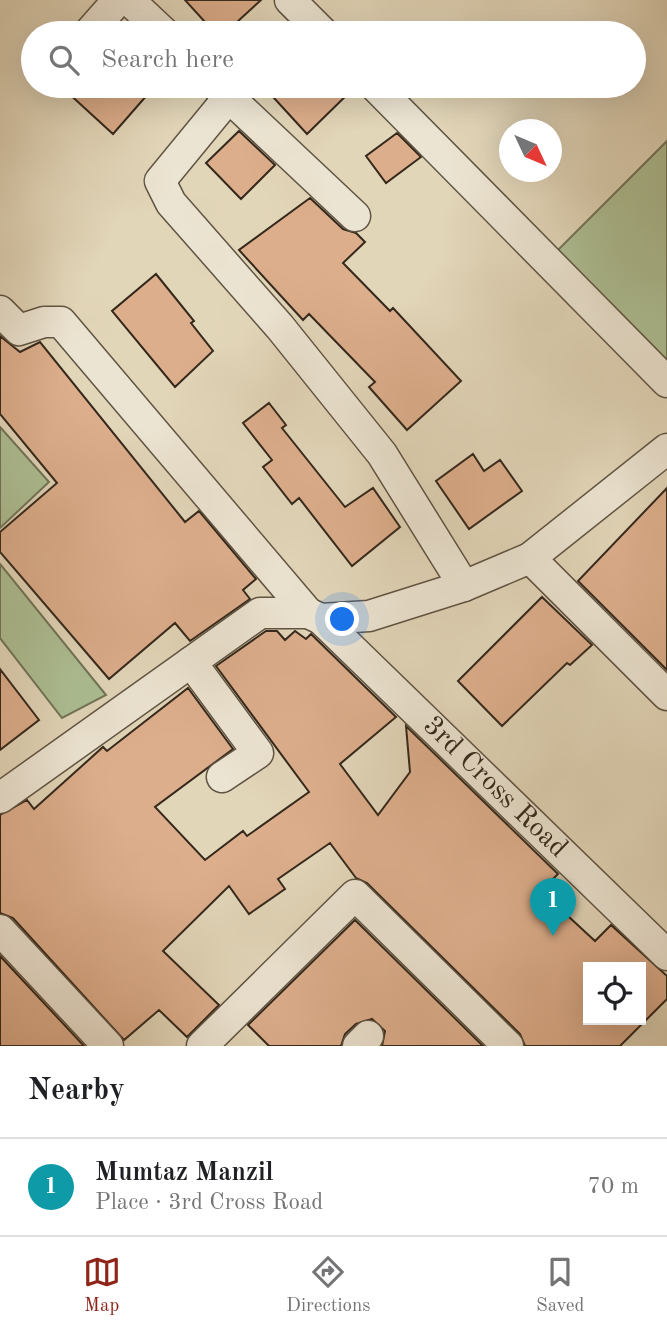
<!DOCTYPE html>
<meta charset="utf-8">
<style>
:root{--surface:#fff;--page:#f2f2f2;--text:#202124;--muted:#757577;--line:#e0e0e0;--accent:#8f2418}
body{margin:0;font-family:"Old Standard TT",serif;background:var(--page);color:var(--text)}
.controls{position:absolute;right:21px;bottom:21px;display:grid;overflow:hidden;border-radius:0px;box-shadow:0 7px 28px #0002}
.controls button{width:63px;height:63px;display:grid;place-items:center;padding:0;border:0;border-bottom:2px solid var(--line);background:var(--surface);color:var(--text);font:35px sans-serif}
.compass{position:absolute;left:499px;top:119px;width:63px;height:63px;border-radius:50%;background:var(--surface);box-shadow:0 7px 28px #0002;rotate:134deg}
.you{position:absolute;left:343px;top:620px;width:24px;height:24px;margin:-18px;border:5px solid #fff;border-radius:50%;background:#1a73e8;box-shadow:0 0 0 10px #1a73e833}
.badge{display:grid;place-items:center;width:46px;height:46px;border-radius:50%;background:var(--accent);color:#fff;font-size:23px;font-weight:700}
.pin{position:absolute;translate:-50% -58px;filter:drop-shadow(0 2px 4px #0008)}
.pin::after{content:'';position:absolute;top:37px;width:24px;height:21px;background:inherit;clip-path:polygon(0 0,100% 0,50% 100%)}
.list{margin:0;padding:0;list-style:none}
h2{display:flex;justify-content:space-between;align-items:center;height:91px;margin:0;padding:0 28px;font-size:30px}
h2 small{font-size:23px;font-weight:400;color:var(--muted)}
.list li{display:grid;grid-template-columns:46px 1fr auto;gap:21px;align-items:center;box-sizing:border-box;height:98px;padding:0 28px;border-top:2px solid var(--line)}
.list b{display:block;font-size:26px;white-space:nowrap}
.list p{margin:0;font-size:23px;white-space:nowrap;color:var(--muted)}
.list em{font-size:23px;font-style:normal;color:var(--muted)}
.icon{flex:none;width:38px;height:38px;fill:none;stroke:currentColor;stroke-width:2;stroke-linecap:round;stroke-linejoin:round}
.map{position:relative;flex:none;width:667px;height:1046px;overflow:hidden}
.search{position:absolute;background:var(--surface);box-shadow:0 7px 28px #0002;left:21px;right:21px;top:21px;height:77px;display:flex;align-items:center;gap:18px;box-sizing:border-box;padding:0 24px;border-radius:38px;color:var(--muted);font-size:26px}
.sheet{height:189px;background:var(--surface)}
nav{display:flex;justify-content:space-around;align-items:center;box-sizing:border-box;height:98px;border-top:2px solid var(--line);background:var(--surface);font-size:19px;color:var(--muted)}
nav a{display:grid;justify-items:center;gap:4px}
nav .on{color:var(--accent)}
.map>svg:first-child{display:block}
.green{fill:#adbf94;stroke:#707458;stroke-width:2}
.building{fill:#ddae8c;stroke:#34281c;stroke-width:2;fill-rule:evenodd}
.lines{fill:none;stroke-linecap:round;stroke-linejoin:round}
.minor-casing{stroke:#605443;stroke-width:33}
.minor{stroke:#ece4d2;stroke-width:30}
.labels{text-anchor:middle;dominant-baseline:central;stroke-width:5;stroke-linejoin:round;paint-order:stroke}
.street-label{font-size:28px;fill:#34281c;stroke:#ece4d2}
</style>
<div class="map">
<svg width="667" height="1046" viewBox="0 0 667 1046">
<rect width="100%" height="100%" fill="#e2d6b9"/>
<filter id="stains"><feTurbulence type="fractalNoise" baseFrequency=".00286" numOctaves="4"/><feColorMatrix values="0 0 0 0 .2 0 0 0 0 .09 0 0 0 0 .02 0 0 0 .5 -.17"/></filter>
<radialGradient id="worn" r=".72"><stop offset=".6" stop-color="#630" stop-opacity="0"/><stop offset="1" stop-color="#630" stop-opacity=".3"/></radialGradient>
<path class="green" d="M667 141V371L554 254Z
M0 427 49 482 0 528Z
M0 564 106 695 62 718 0 638Z"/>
<path class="building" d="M185 0H261L225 33H215Z
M71 86H155L113 134 66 91Z
M263 86H356L307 134Z
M239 131 275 165 241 199 206 163Z
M397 133 421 157 386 183 366 156Z
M310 198 343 229 356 233 365 242 343 263 390 311 393 308 461 381 407 430 369 387 375 382 309 314 303 320 239 250Z
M156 274 194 321 191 323 213 351 175 387 112 311Z
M0 336 20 352 40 342 185 522 199 511 256 579 243 590 250 599 190 641 175 623 109 679 0 552V532L57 483 0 414Z
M269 403 286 425 282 428 345 507 373 488 400 527 352 566 299 498 292 504 263 467 272 460 243 423Z
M473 454 484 471 500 460 522 491 469 529 436 481Z
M667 488V670L578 581Z
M542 597 592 645 570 665 567 663 502 726 458 681Z
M266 631H277L285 640 295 631 306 639 311 634 396 717 340 764 378 815 410 772 406 726 558 874 541 891 595 941 611 925 667 976V999L620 1046H525L520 1034 367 883 356 878 330 843 278 879 285 889 249 914 229 886 163 951 219 1005 187 1037 159 1010 124 1040 13 918 0 913V815L27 800 34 809 103 747 107 751 188 688 233 749 155 807 205 860 243 831 247 836 309 792 216 666ZM588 967H641V1020H588Z
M0 669 39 720 0 750Z
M355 920 483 1046H382L385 1031 372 1019 356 1024 345 1034 341 1046H269L248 1025Z
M0 956 84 1046H0Z"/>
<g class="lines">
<g class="minor-casing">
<g id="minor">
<path d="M129 0 164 33"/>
<path d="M290 0 323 33"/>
<path d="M89 33 118 0"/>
<path d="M217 86 355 216"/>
<path d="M375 86 667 382"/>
<path d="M229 97 160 181 171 203 280 327 382 454 464 586"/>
<path d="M0 311 19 330 44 322H61L308 613"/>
<path d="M530 558 667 695"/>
<path id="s1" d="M321 619 667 955"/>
<path d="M191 662 258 753 222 777"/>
<path d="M0 798 260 613H308L321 619 369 616 464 586 530 558 667 449"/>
<path d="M0 930 108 1046"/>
<path d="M202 1046 355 895 508 1046"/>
<path d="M358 1046 368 1036"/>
</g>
</g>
<use href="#minor" class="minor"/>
</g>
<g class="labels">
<g class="street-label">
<text stroke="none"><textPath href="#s1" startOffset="242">3rd Cross Road</textPath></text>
</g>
</g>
<rect width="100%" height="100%" filter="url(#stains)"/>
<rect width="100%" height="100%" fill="url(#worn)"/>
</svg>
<div class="controls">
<button><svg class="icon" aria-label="locate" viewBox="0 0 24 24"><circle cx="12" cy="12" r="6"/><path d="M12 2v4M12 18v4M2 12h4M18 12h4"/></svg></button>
</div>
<svg class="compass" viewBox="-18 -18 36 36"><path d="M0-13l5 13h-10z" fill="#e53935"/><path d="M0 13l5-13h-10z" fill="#757577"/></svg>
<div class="you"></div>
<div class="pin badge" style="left:553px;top:936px;background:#0f9aa8">1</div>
<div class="search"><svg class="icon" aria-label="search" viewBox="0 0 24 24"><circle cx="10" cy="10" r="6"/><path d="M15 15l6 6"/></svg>Search here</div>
</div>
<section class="sheet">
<h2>Nearby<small></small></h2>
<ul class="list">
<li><span class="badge" style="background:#0f9aa8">1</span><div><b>Mumtaz Manzil</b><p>Place · 3rd Cross Road</p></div><em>70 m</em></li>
</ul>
</section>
<nav>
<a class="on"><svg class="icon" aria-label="map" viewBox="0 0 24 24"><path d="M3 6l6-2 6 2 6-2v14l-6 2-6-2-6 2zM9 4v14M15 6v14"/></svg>Map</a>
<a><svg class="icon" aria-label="directions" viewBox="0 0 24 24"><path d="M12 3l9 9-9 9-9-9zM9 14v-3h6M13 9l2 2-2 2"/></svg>Directions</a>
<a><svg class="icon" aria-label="saved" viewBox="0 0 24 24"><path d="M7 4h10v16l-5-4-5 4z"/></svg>Saved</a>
</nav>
